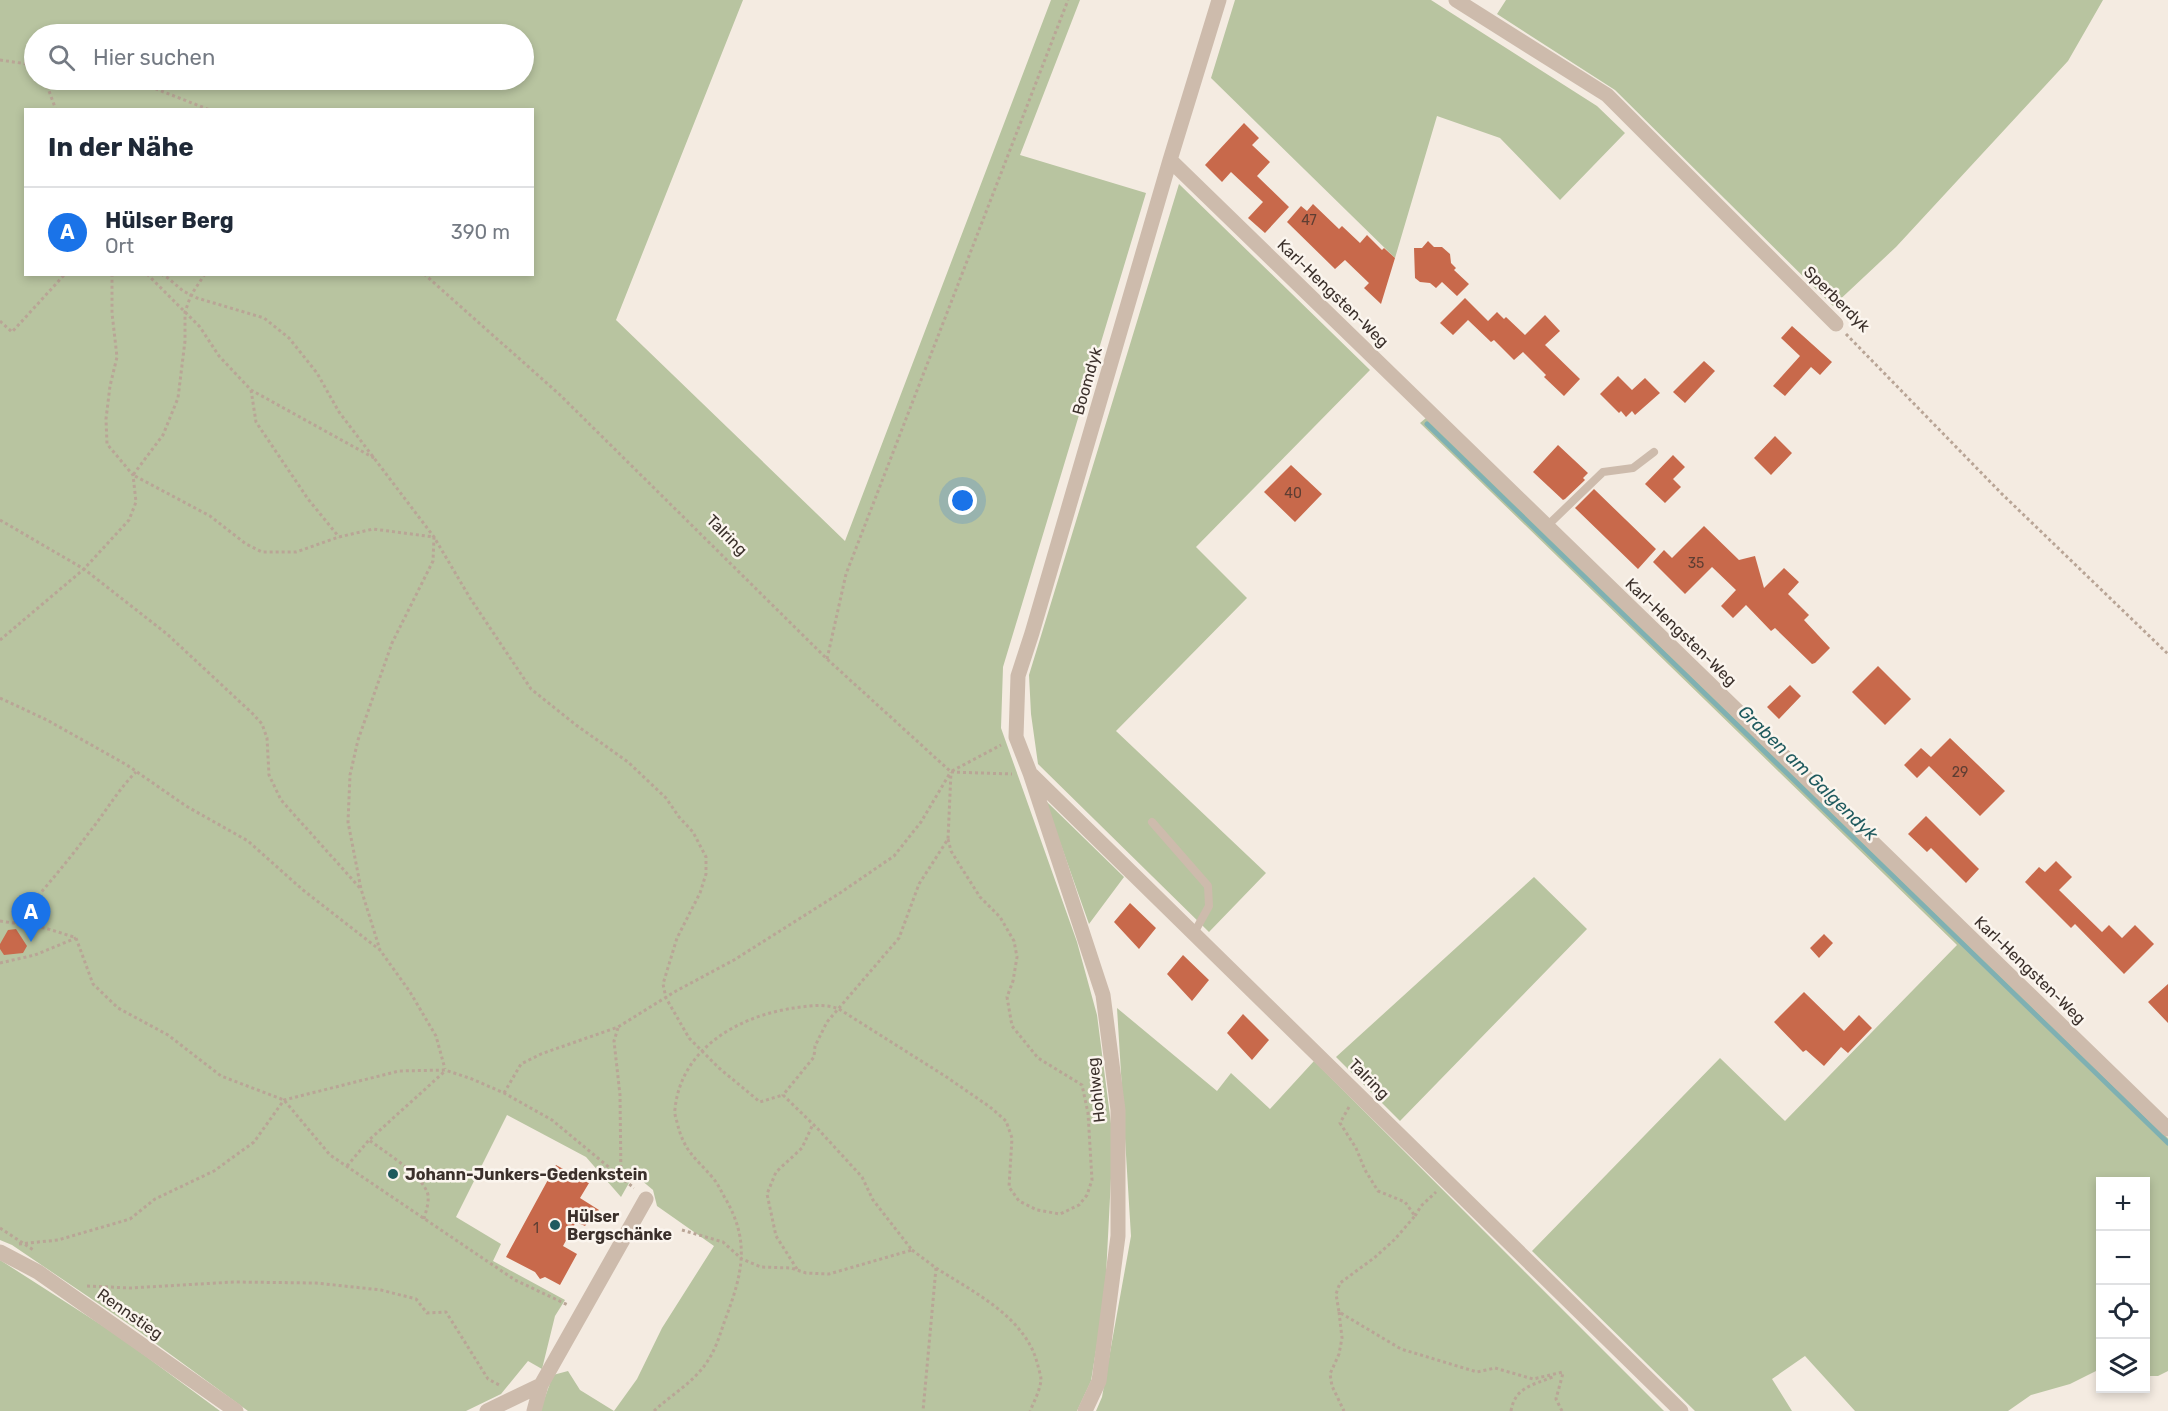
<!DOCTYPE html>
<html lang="de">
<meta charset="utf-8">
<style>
:root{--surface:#fff;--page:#f6f6f7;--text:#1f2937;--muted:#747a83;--line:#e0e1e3;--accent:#1a73e8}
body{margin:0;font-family:Rubik,sans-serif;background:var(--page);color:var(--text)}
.controls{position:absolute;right:18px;bottom:18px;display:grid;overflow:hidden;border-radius:0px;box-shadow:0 3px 9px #0003}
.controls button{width:54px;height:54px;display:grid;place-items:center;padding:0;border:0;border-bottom:2px solid var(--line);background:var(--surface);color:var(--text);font:30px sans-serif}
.you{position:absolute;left:963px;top:501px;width:21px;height:21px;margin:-15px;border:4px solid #fff;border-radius:50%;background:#1a73e8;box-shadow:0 0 0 9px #1a73e833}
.badge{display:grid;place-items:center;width:39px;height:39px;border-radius:50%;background:var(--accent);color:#fff;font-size:20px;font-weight:700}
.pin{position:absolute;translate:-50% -50px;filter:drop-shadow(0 2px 3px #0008)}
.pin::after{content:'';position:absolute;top:32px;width:21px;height:18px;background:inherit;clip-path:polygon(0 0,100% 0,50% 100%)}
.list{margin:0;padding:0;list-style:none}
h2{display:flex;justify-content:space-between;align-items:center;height:78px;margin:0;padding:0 24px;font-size:26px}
h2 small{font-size:20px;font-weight:400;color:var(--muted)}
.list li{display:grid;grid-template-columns:39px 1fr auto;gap:18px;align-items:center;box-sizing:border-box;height:90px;padding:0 24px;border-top:2px solid var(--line)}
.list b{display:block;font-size:22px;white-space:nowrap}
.list p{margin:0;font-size:20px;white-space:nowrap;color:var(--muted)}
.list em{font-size:20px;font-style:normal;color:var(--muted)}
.icon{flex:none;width:33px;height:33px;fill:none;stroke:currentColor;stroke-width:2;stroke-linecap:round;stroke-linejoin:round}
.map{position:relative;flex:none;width:2168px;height:1411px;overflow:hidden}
.search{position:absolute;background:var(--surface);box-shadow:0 3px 9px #0003;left:24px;top:24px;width:510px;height:66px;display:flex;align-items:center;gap:15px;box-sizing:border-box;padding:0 21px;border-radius:33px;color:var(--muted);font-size:22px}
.panel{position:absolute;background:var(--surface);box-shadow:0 3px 9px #0003;left:24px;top:108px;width:510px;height:168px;border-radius:0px}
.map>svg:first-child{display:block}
.green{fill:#b8c4a0;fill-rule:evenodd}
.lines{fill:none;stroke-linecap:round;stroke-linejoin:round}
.stream{stroke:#7fb0b2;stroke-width:5}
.building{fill:#c8694b}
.path{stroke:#b9a596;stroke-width:3;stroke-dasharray:3 3;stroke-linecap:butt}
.lane{stroke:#cdbbac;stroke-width:8}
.street{stroke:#cdbbac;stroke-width:15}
.poi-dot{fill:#1f5a5e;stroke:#fbf5ee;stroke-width:2}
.labels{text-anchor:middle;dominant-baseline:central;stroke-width:5;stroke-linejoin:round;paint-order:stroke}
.number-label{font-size:14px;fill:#5e3e33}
.street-label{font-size:16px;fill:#3b302b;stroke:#fbf5ee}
.poi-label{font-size:16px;font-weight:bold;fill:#3b302b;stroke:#fbf5ee;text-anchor:start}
.water-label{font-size:18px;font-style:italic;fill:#1f5a5e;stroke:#fbf5ee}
</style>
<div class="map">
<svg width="2168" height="1411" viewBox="0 0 2168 1411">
<rect width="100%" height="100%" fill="#f4ebe1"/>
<path class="green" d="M0 0H743L616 320 845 541 1051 0H1080L1020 155 1146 193 1003 667 1001 728 1077 942 1097 1015 1113 1139 1105 1295 1091 1381 1077 1411H540L553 1375 568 1371 580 1390 614 1411 637 1379 662 1328 714 1246 657 1206 653 1190 634 1174 621 1197 586 1157 507 1115 456 1217 501 1244 493 1261 565 1300 555 1316 542 1369 528 1361 501 1394 466 1411H248L133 1327 12 1245 0 1240ZM34 34H524V80H34ZM26 110H532V274H26Z
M1235 0H1431L1597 106 1625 133 1560 200 1500 138 1437 116 1395 258 1211 78Z
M1506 0H2103L2068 61 1896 247 1833 306 1615 90 1497 14Z
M1179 184 1370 370 1196 547 1247 598 1116 731 1266 873 1209 932 1038 764 1031 714 1029 675Z
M1426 418 2168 1138V1371L2158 1376H2146V1182H2100V1369L2070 1384 2031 1395 2008 1411H1855L1805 1356 1772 1379 1792 1411H1695L1532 1251 1720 1058 1785 1121 1957 945 1420 423Z
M1045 800 1124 877 1089 924Z
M1534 877 1587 929 1400 1121 1336 1057Z
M1117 1008 1217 1091 1231 1073 1270 1109 1314 1061 1664 1411H1096L1102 1397 1131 1236Z
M0 1260 117 1335 220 1411H0Z"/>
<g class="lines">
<path class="stream" d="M1427 424 2168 1143"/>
</g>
<path class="building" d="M1244 123 1259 138 1252 145 1270 162 1257 176 1289 207 1265 233 1248 218 1263 202 1231 172 1222 182 1205 165Z
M1313 204 1339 229 1342 226 1360 243 1367 235 1382 250 1384 248 1395 258 1381 304 1364 288 1369 283 1345 260 1335 269 1287 222 1301 206 1307 211Z
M1428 241 1434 247H1442L1450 254 1451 263 1456 268 1454 270 1469 284 1457 296 1442 282 1436 288 1430 283 1420 282 1415 278 1414 248H1422Z
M1465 298 1488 321 1497 312 1504 319 1506 317 1525 335 1545 315 1560 331 1545 345 1580 379 1564 396 1544 377 1546 375 1523 352 1514 360 1494 340 1491 342 1468 320 1453 335 1440 323Z
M1792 326 1832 362 1820 375 1811 367 1785 396 1773 386 1800 356 1781 338Z
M1704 361 1715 371 1685 403 1673 392Z
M1618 376 1632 390 1645 378 1660 393 1635 415 1632 411 1626 417 1621 411 1619 413 1600 394Z
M1775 436 1792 453 1771 475 1754 458Z
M1558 445 1588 473 1583 478 1585 480 1565 499 1563 500 1533 472Z
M1673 455 1685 467 1673 479 1681 487 1665 503 1645 484Z
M1291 465 1322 494 1295 522 1264 492Z
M1594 489 1656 549 1638 569 1575 508Z
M1704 526 1739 560 1755 556 1764 588 1784 568 1799 582 1788 594 1809 615 1804 620 1830 648 1815 663 1812 664 1775 628 1771 631 1746 605 1733 618 1721 606 1736 590 1712 567 1685 594 1653 562 1664 550 1672 558Z
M1878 666 1911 699 1885 725 1852 692Z
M1790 685 1801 696 1779 719 1767 707Z
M1950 738 2005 791 1980 816 1929 766 1917 778 1904 765 1921 748 1931 757Z
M1926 816 1979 869 1966 883 1931 848 1927 852 1908 834Z
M2056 861 2072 877 2059 890 2102 932 2109 925 2122 938 2135 925 2154 944 2124 974 2075 924 2071 928 2025 882 2039 867 2045 872Z
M1130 903 1156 928 1139 949 1114 922Z
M16 929 27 946 23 953 4 955 0 949V944L8 930Z
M1824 934 1833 943 1819 958 1810 948Z
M1183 955 1209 980 1192 1001 1167 974Z
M2168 984V1023L2148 1002Z
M1804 992 1844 1031 1859 1015 1872 1028 1848 1053 1841 1047 1824 1066 1806 1050 1803 1052 1774 1022Z
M1243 1014 1269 1040 1252 1060 1227 1033Z
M556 1165 589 1183 580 1198 599 1210 592 1224 588 1222 585 1226 576 1222 563 1246 577 1254 560 1285 545 1277 540 1279 535 1272 506 1257Z"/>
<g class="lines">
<path class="path" d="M0 60 34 65
M45 80 56 110
M133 80 210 110
M147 274 200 327 219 356 251 390 374 458
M161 274 168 278 183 291 197 298 264 318 289 338 317 373 339 412 434 537 470 598 531 689 576 725 628 762 666 798 679 817 693 832 706 857V874L700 893 677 938 663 984 666 998 689 1038 719 1068 760 1102 783 1095
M205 274 191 295 185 312V341L178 398 163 435 133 475 210 516 246 544 262 552H296L339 537 373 529 434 537 433 561 392 643 358 740 350 775 348 822 361 889 380 950
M424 274 559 394 827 659 951 772
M0 321 12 332 65 274
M1846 334 2001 493 2168 654
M251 390 256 422 308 499 339 537
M0 520 84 569 167 634 253 714 262 724 267 738 269 775 281 800 360 888
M0 640 84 569 129 520 136 502 133 475 107 444 106 419 110 386 117 357 112 313V274
M827 659 846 574 1068 0
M0 698 47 720 127 765 186 806 248 841 303 890 380 950 410 992 436 1036 445 1069
M952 771 1001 745
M951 772 1012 774
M0 921 45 928 74 937
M14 923C40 894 65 865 88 834 105 813 117 791 136 772
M76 938 93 984 118 1008 168 1035 221 1076 284 1100 330 1155 515 1280 568 1305
M0 963 35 955 76 938
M618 1028 614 1041 620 1095 621 1178
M504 1093 521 1064 541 1054 618 1027 676 991 734 960 840 893 894 856 921 822 950 773
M1349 1107 1340 1123 1356 1148 1365 1170 1378 1191 1405 1202 1415 1216 1394 1240 1374 1258 1340 1283 1336 1294 1339 1312 1401 1349 1477 1372 1495 1368 1533 1379 1563 1372
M347 1166 369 1140
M1415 1216 1421 1206 1436 1192
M424 1219C426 1211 429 1203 428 1195 424 1176 385 1152 369 1140L444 1072
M0 1228 35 1251
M682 1230 723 1242 742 1259 761 1267 791 1268 806 1273 829 1274 912 1250 873 1200 862 1177 818 1129 783 1095 814 1057 815 1046 827 1022 899 938 919 884 948 839 951 772
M19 1244 58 1240 130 1219 155 1199 214 1171 254 1142 284 1100 399 1071 445 1070 472 1079 504 1093 552 1120 634 1188
M912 1250 936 1268 923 1411
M936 1268C975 1293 1027 1318 1038 1366 1039 1370 1041 1376 1041 1380 1040 1390 1034 1402 1030 1411
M797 1269 776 1236 767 1194 776 1172 802 1148 813 1124
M87 1286 130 1288 234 1282 316 1283 381 1290 416 1299 427 1313 446 1312 488 1379 501 1386
M1339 1312 1342 1338 1339 1354 1330 1374 1332 1386 1344 1411
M654 1411C672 1394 693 1383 707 1362 716 1349 720 1334 725 1320 742 1275 751 1242 725 1198 721 1191 718 1184 713 1178 695 1157 684 1152 677 1122 676 1118 674 1113 675 1109 681 1048 739 1016 794 1008 809 1006 824 1003 839 1009L945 1076 990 1107 1006 1121 1012 1138 1009 1187 1019 1201 1037 1210 1060 1214 1079 1205 1087 1195 1092 1180 1088 1113 1082 1085 1038 1058 1012 1026 1007 997 1013 981 1017 957 1014 941 1000 917 980 897 959 864 951 851 948 839
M1511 1411C1515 1387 1533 1385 1553 1377
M1562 1411 1556 1399 1563 1373"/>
<path class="lane" d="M1547 526 1603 472 1633 468 1654 452
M1152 822 1208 886 1209 906 1194 933"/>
<path class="street" d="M1456 0 1607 95 1836 324
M1170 160 2168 1129
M1032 775 1681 1411
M0 1252 38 1272 236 1411
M487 1411 541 1385
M534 1411 541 1385 646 1199
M1085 1411 1099 1381 1118 1236V1110L1103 995 1030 773 1016 737 1018 676 1032 633 1170 160 1219 0"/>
</g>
<g class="poi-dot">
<circle cx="393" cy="1174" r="6"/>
<circle cx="555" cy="1225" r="6"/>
</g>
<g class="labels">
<g class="number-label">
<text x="1309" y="220">47</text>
<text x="1293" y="493">40</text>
<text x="1696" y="563">35</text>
<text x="1960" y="772">29</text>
<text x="536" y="1228">1</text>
</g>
<g class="street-label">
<text transform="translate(1333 293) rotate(44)">Karl-Hengsten-Weg</text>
<text transform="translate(1837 299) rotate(45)">Sperberdyk</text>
<text transform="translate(1087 381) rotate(-74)">Boomdyk</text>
<text transform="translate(727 535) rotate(45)">Talring</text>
<text transform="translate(1681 632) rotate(44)">Karl-Hengsten-Weg</text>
<text transform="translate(2030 970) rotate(44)">Karl-Hengsten-Weg</text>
<text transform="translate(1369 1079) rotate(45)">Talring</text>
<text transform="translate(1096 1090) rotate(-96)">Hohlweg</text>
<text transform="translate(130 1314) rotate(35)">Rennstieg</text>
</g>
<g class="poi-label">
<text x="405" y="1174">Johann-Junkers-Gedenkstein</text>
<text x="567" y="1216">Hülser<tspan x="567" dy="18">Bergschänke</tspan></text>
</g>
<g class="water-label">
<text transform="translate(1808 773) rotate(44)">Graben am Galgendyk</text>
</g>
</g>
</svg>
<div class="controls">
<button>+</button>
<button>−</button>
<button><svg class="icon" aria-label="locate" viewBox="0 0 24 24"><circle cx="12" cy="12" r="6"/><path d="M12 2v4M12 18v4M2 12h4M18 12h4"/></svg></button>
<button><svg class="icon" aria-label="layers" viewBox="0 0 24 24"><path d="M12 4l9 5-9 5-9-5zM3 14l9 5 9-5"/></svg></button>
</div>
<div class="you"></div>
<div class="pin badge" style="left:31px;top:942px">A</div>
<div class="search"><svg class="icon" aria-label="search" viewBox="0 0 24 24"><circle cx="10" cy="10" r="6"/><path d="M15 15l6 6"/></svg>Hier suchen</div>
<section class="panel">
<h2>In der Nähe<small></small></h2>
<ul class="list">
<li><span class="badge">A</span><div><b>Hülser Berg</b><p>Ort</p></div><em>390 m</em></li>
</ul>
</section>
</div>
